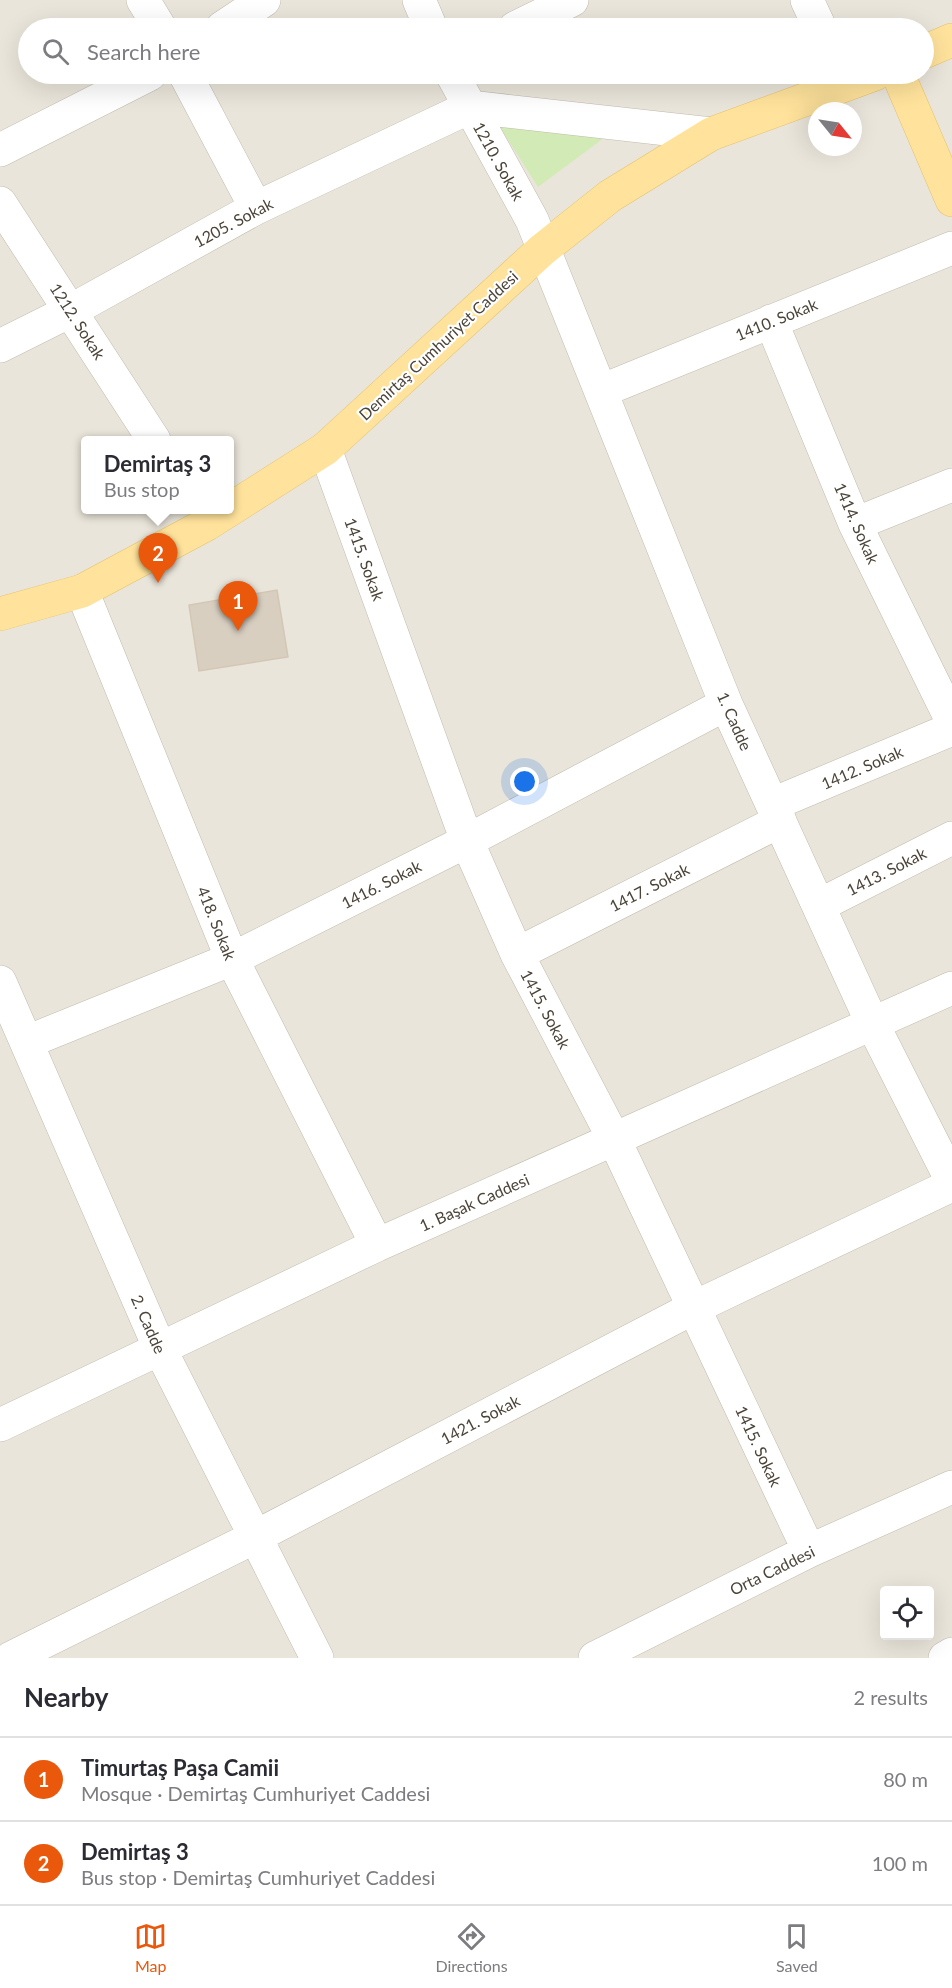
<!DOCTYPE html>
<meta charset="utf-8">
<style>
:root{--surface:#fff;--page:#f2f2f3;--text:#2b2b33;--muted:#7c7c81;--line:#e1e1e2;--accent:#ea580c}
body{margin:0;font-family:Lato,sans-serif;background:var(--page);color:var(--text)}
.controls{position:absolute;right:18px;bottom:18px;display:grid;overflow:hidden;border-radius:6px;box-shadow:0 6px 24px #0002}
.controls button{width:54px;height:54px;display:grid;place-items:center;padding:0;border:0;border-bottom:2px solid var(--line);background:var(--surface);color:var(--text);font:30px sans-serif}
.compass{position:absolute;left:808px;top:102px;width:54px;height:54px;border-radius:50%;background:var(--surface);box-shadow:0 6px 24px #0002;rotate:120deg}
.you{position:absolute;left:525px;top:782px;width:21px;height:21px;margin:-15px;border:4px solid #fff;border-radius:50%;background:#1a73e8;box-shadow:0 0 0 9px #1a73e833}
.badge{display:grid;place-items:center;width:39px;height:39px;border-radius:50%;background:var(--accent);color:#fff;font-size:20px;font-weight:700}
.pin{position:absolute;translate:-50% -50px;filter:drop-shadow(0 2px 3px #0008)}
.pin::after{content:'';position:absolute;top:32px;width:21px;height:18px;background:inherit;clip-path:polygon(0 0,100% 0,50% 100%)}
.popup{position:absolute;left:81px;top:436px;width:153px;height:78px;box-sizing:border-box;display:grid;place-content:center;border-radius:6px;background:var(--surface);filter:drop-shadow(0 2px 4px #0005);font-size:20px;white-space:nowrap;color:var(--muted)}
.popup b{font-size:22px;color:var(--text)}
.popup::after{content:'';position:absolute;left:50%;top:100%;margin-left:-12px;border:12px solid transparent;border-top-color:var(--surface)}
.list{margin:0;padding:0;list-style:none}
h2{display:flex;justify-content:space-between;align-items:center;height:78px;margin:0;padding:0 24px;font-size:26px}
h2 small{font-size:20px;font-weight:400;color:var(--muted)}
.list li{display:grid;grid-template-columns:39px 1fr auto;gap:18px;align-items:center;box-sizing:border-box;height:84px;padding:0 24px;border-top:2px solid var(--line)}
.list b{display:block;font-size:22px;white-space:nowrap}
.list p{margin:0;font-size:20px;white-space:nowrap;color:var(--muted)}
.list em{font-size:20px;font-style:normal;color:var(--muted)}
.icon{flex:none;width:33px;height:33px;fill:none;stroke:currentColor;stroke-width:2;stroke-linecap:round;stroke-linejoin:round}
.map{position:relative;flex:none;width:952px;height:1658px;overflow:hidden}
.search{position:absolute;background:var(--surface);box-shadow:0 6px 24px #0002;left:18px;right:18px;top:18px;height:66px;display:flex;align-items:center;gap:15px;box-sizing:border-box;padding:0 21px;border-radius:33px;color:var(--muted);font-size:22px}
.sheet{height:246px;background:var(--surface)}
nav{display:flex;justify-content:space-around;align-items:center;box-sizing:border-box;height:84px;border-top:2px solid var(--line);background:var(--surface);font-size:16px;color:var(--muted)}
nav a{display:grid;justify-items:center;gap:3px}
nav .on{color:var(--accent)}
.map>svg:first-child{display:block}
.residential{fill:#eae5da;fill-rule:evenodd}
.green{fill:#d2eab5}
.building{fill:#d8cfc1;stroke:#d3c7b4;stroke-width:1.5}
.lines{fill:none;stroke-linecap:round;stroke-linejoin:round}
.minor-casing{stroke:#c2bbae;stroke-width:34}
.major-casing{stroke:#e6c16a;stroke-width:34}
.minor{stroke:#fff;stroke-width:33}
.major{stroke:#ffe39c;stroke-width:33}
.labels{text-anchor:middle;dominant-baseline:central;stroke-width:4.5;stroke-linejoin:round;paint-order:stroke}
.street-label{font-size:16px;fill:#4b4439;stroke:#fff}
</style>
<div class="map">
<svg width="952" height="1658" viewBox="0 0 952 1658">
<rect width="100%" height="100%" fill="#f6f3ec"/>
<path class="residential" d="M0 0H952V1658H0ZM28 28H924V74H28ZM817 111H853V147H817ZM86 440H230V510H86ZM884 1590H930V1636H884Z"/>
<path class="green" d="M496 121 604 138 538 187Z"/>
<path class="building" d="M277 590 288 657 199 671 189 605Z"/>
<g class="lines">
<g class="minor-casing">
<path id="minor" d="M143 0 160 28
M419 0 431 28
M807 0 820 28
M222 28 264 0
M515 28 572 0
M185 74 256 208
M452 74 532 220 726 704 873 1025 952 1181
M0 150 150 74
M0 203 154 440
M771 321 855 524 952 721
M0 346 72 310 256 208 470 107 711 134
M601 391 952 248
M325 449 467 841 517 954 614 1139 809 1551
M855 524 952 485
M82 591 232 959 377 1245
M773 804 952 729
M820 905 952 838
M517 954 780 821
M0 982 160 1349 317 1658
M27 1042 232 959 467 841 726 704
M0 1425 377 1245 952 988
M11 1658 255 1537 693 1308 952 1185
M595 1658 809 1551 952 1487
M945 1658 952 1654"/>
</g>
<g class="major-casing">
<path id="major" d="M924 52 952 40
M898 74 952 200
M0 614 82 591 207 524 325 449 542 250 610 196 711 134 875 74"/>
</g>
<use href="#minor" class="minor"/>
<use href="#major" class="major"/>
</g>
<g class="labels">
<g class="street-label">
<text transform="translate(499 161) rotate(61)">1210. Sokak</text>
<text transform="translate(233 222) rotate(-28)">1205. Sokak</text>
<text transform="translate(776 319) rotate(-22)">1410. Sokak</text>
<text transform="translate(78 321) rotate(57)">1212. Sokak</text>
<text transform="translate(438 345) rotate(-43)">Demirtaş Cumhuriyet Caddesi</text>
<text transform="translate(857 523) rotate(66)">1414. Sokak</text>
<text transform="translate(365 559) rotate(70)">1415. Sokak</text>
<text transform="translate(735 721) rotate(66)">1. Cadde</text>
<text transform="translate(862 767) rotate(-23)">1412. Sokak</text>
<text transform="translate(886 871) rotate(-27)">1413. Sokak</text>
<text transform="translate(381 884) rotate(-27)">1416. Sokak</text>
<text transform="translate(649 887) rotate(-27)">1417. Sokak</text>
<text transform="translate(217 923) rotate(68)">418. Sokak</text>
<text transform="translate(546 1009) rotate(62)">1415. Sokak</text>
<text transform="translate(474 1202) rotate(-24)">1. Başak Caddesi</text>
<text transform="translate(149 1324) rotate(66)">2. Cadde</text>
<text transform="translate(480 1419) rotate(-28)">1421. Sokak</text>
<text transform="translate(759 1446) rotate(65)">1415. Sokak</text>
<text transform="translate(772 1570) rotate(-26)">Orta Caddesi</text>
</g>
</g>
</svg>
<div class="controls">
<button><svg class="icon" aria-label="locate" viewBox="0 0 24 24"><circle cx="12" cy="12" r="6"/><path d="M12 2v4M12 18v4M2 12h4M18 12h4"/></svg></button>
</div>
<svg class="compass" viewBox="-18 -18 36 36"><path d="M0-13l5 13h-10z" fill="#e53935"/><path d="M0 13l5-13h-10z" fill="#7c7c81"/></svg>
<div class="you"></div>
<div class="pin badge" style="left:238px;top:631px">1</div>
<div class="pin badge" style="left:158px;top:583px">2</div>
<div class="popup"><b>Demirtaş 3</b>Bus stop</div>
<div class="search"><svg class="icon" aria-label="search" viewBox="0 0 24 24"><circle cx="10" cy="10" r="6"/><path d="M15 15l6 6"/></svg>Search here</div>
</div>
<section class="sheet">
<h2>Nearby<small>2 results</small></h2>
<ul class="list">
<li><span class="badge">1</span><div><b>Timurtaş Paşa Camii</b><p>Mosque · Demirtaş Cumhuriyet Caddesi</p></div><em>80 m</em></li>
<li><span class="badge">2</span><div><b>Demirtaş 3</b><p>Bus stop · Demirtaş Cumhuriyet Caddesi</p></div><em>100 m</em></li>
</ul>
</section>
<nav>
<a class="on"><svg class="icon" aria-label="map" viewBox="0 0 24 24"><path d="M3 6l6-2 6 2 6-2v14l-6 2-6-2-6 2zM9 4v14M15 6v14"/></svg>Map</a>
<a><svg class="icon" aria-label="directions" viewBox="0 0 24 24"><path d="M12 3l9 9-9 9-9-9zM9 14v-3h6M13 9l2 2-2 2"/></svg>Directions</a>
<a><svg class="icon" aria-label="saved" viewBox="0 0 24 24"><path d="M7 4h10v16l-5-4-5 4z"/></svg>Saved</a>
</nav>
